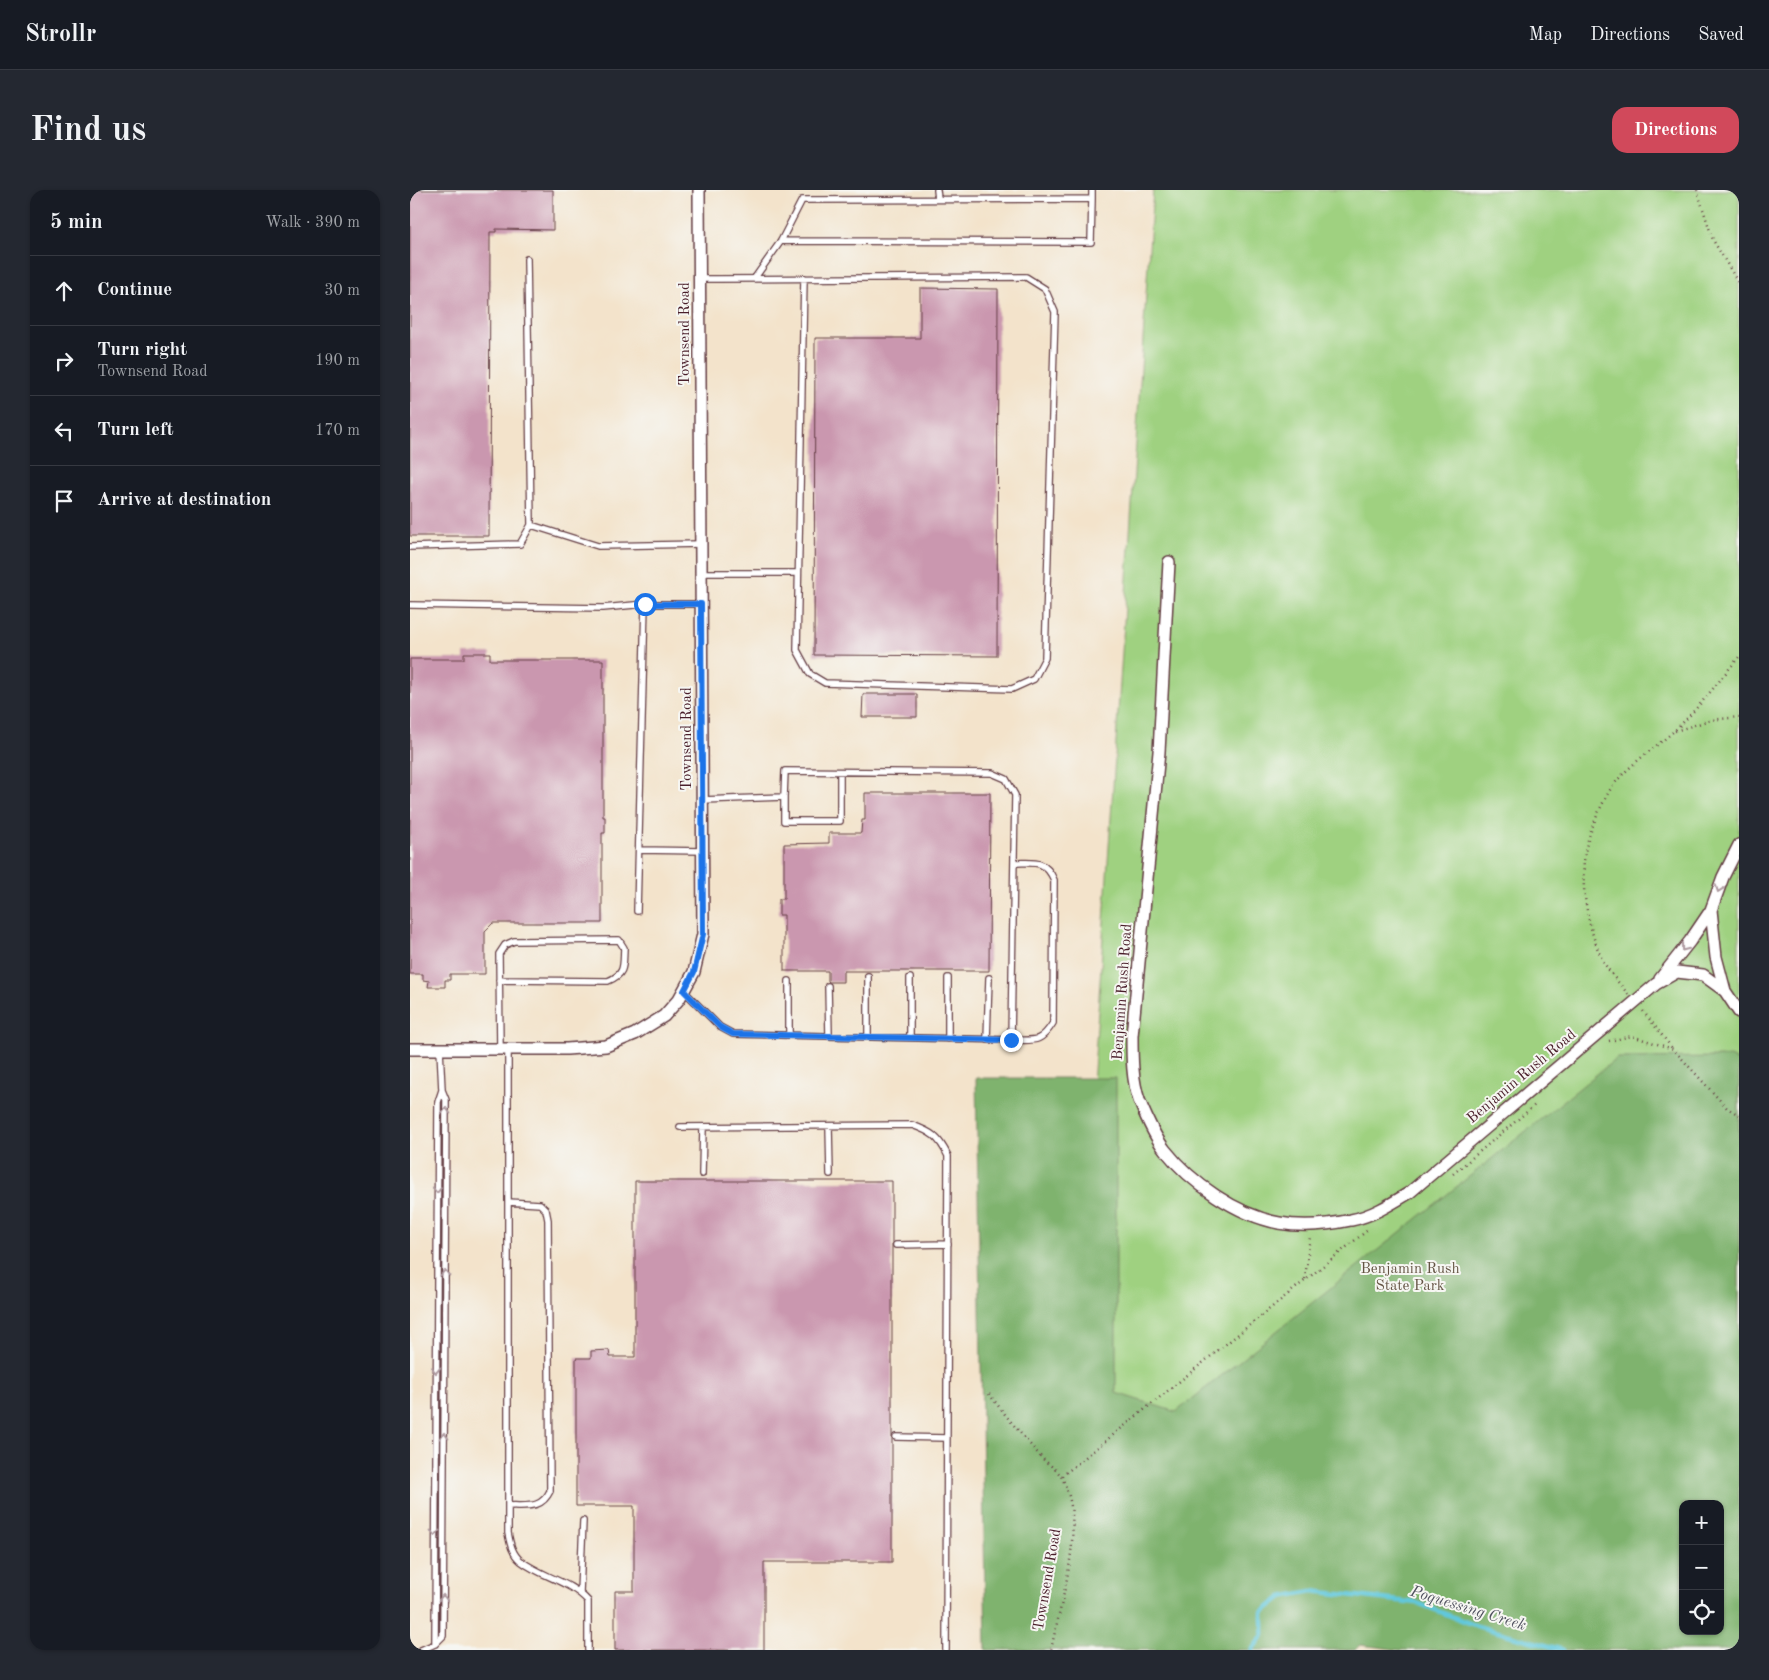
<!DOCTYPE html>
<meta charset="utf-8">
<style>
:root{--surface:#171b24;--page:#242831;--text:#f1f3f6;--muted:#9ea1a6;--line:#363941;--accent:#d1495b}
body{margin:0;font-family:"Old Standard TT",serif;background:var(--page);color:var(--text)}
.controls{position:absolute;right:15px;bottom:15px;display:grid;overflow:hidden;border-radius:10px;box-shadow:0 1px 4px #0004}
.controls button{width:45px;height:45px;display:grid;place-items:center;padding:0;border:0;border-bottom:1px solid var(--line);background:var(--surface);color:var(--text);font:25px sans-serif}
.stop{position:absolute;width:15px;height:15px;margin:-11px;border:4px solid #1a73e8;border-radius:50%;background:#fff}
.stop.end{background:#1a73e8;border-color:#fff;box-shadow:0 1px 5px #0008}
.list{margin:0;padding:0;list-style:none}
h2{display:flex;justify-content:space-between;align-items:center;height:65px;margin:0;padding:0 20px;font-size:21px}
h2 small{font-size:16px;font-weight:400;color:var(--muted)}
.list li{display:grid;grid-template-columns:32px 1fr auto;gap:15px;align-items:center;box-sizing:border-box;height:70px;padding:0 20px;border-top:1px solid var(--line)}
.list b{display:block;font-size:19px;white-space:nowrap}
.list p{margin:0;font-size:16px;white-space:nowrap;color:var(--muted)}
.list em{font-size:16px;font-style:normal;color:var(--muted)}
.icon{flex:none;width:28px;height:28px;fill:none;stroke:currentColor;stroke-width:2;stroke-linecap:round;stroke-linejoin:round}
.map{position:relative;flex:none;width:1329px;height:1460px;overflow:hidden;border-radius:15px}
header{display:flex;align-items:center;gap:30px;box-sizing:border-box;height:70px;padding:0 25px;background:var(--surface);border-bottom:1px solid var(--line)}
header strong{font-size:24px}
nav{display:flex;gap:28px;margin-inline-start:auto;font-size:18px}
.intro{display:flex;align-items:center;justify-content:space-between;box-sizing:border-box;height:120px;padding:0 30px}
h1{margin:0;font-size:35px}
.button{padding:12px 22px;border-radius:15px;background:var(--accent);color:#fff;font-size:18px;font-weight:700}
main{display:flex;gap:30px;padding:0 30px}
aside{flex:1;background:var(--surface);border-radius:15px;box-shadow:0 1px 4px #0004}
.map>svg:first-child{display:block}
.green{fill:#9fd180;stroke:#747856;fill-rule:evenodd}
.forest{fill:#7fb36e;stroke:#64694c;fill-rule:evenodd}
.lines{fill:none;stroke-linecap:round;stroke-linejoin:round}
.stream{stroke:#60c8dd;stroke-width:4.5}
.building{fill:#ca97af}
.service-casing{stroke:#633c43;stroke-width:8}
.minor-casing{stroke:#633c43;stroke-width:14}
.path{stroke:#633c43;stroke-width:2.5;stroke-dasharray:1 4;stroke-linecap:butt}
.service{stroke:#fff;stroke-width:5.5}
.minor{stroke:#fff;stroke-width:11}
.oneway{stroke:#ae9aa0}
.route{stroke:#1a73e8;stroke-width:6}
.labels{text-anchor:middle;dominant-baseline:central;stroke-width:4;stroke-linejoin:round;paint-order:stroke}
.street-label{font-size:15px;fill:#4a1f2b;stroke:#f6f6f2}
.park-label{font-size:15px;fill:#645444;stroke:#f6f6f2}
.water-label{font-size:16px;font-style:italic;fill:#515260;stroke:#f6f6f2}
</style>
<header>
<strong>Strollr</strong>
<nav><a>Map</a><a>Directions</a><a>Saved</a></nav>
</header>
<div class="intro"><h1>Find us</h1><a class="button">Directions</a></div>
<main>
<aside>
<h2>5 min<small>Walk · 390 m</small></h2>
<ul class="list">
<li><svg class="icon" aria-label="ahead" viewBox="0 0 24 24"><path d="M12 20V5M6 11l6-6 6 6"/></svg><div><b>Continue</b></div><em>30 m</em></li>
<li><svg class="icon" aria-label="right" viewBox="0 0 24 24"><path d="M7 20v-9h11M14 6l5 5-5 5"/></svg><div><b>Turn right</b><p>Townsend Road</p></div><em>190 m</em></li>
<li><svg class="icon" aria-label="left" viewBox="0 0 24 24"><path d="M17 20v-9H6M10 6l-5 5 5 5"/></svg><div><b>Turn left</b></div><em>170 m</em></li>
<li><svg class="icon" aria-label="arrive" viewBox="0 0 24 24"><path d="M6 21V4h12l-3 4 3 4H6"/></svg><div><b>Arrive at destination</b></div></li>
</ul>
</aside>
<div class="map">
<svg width="1329" height="1460" viewBox="0 0 1329 1460">
<rect width="100%" height="100%" fill="#f6f6f2"/>
<filter id="ink" filterUnits="userSpaceOnUse"><feTurbulence type="fractalNoise" baseFrequency=".02" numOctaves="2"/><feDisplacementMap in="SourceGraphic" scale="10" xChannelSelector="R" yChannelSelector="G"/><feConvolveMatrix kernelMatrix="1 2 1 2 8 2 1 2 1" color-interpolation-filters="sRGB"/></filter>
<filter id="wash" filterUnits="userSpaceOnUse"><feTurbulence type="fractalNoise" baseFrequency=".0096" numOctaves="4" result="noise"/><feDisplacementMap in="SourceGraphic" scale="20" xChannelSelector="R" yChannelSelector="G"/><feGaussianBlur stdDeviation="1.12" result="paint"/><feColorMatrix in="noise" values="0 0 0 0 0 0 0 0 0 0 0 0 0 0 0 0 0 1.4 0 .05"/><feComposite in="paint" operator="in"/></filter>
<g filter="url(#wash)">
<rect width="100%" height="100%" fill="#f3e3cb"/>
<path class="green" d="M743 0H1329V1460L1044 1427 629 1460 656 1299ZM1273 1314H1310V1441H1273Z"/>
<path class="forest" d="M1320 867 1329 872V1460H991L950 1455 945 1460H576L566 888H706V1203L766 1222 1207 868ZM1273 1314H1310V1441H1273Z"/>
<g class="lines">
<path class="stream" d="M842 1460 853 1445V1422L872 1407 902 1401 1007 1413 1067 1436 1153 1460"/>
</g>
<g id="blocks">
<path class="building" d="M0 0H143V40L86 39V42H80L79 346H0Z
M510 98 588 99 587 466 404 465 405 148H510Z
M54 463H80V470H193V627H195V643H192V733H83L75 741V784H40V790H35V797H18L19 791 13 790V784H0V469H54Z
M453 504H507V527H452Z
M455 603H580L579 781H433V792H419L418 791V781H374V725H369V709H374V654L419 653V643H451L452 630H455Z
M225 991H482V1372H354V1460H205V1401H224V1316H166V1168H181V1161L199 1160 200 1167H225Z"/>
</g>
</g>
<g filter="url(#ink)">
<use href="#blocks" fill-opacity="0" stroke="#633c43" stroke-width="1"/>
<g class="lines">
<g class="service-casing">
<path id="service" d="M527 0 528 9
M682 0V9
M289 89H306L616 87 635 99 645 122 635 468 624 489 602 499 415 493 400 484 387 460 394 88
M344 89 371 51 392 10 682 9 681 52 371 51
M121 335 188 356 291 354
M0 357 110 354 121 335 117 69
M291 383H388
M0 415 193 418 235 414H291
M374 607V631H430V582
M229 660 293 661
M227 721 235 414
M538 788V849
M89 790 198 791C216 784 213 775 214 758L209 750 104 751 95 755 89 764 90 860
M418 796 419 846
M274 801 310 837 323 844 601 850 605 605 596 589 582 583 375 581 374 607 292 610
M379 845V791
M458 847V786
M500 848V788
M577 850 579 788
M601 850C624 850 630 854 643 833L644 690C635 669 624 673 604 673
M98 860V1343C100 1353 102 1364 111 1371 132 1387 160 1391 178 1411V1460
M419 936 420 984
M270 937 502 935C522 942 529 947 538 966L536 1460
M292 984 293 937
M98 1012 130 1014 136 1020 138 1030 140 1301C131 1320 116 1315 98 1316
M486 1055 538 1054
M486 1247 537 1248
M170 1402 173 1331
M25 1454 28 912 32 900
M11 1460 25 1454 33 1446 36 910 32 900 30 859"/>
</g>
<g class="minor-casing">
<path id="minor" d="M759 372 749 562 722 846C722 867 722 890 729 910 736 927 744 946 755 960 781 993 827 1025 869 1033 891 1037 918 1035 941 1030 962 1026 981 1014 999 1003L1246 794 1267 782 1293 785 1315 801
M1329 655 1313 687 1301 720 1306 767 1315 801 1329 822
M1250 789 1280 751 1301 720
M0 859H157L196 856 225 844 254 826 269 809 284 782 293 744 289 0"/>
</g>
<path class="path" d="M1287 0 1303 50 1329 94
M1265 541 1301 530 1329 527
M1218 804C1209 793 1197 780 1191 767 1178 738 1170 695 1175 663 1178 644 1190 617 1200 600 1214 578 1245 558 1264 541 1288 519 1308 492 1329 467
M1233 821 1262 858
M1199 851 1222 846 1263 859 1317 918 1329 925
M1043 984 1125 915
M895 1089 900 1046
M579 1204C596 1226 614 1248 633 1269 639 1275 648 1280 652 1288 677 1335 651 1410 641 1460
M652 1286 959 1039"/>
<use href="#service" class="service"/>
<use href="#minor" class="minor"/>
</g>
<defs><path id="oneway-chevron" d="M-2-3.5L2.5 0L-2 3.5" fill="none" stroke-width="1.6" stroke-linecap="round" stroke-linejoin="round" transform="scale(1.25)"/></defs>
<g class="oneway">
<use href="#oneway-chevron" transform="translate(1309 699) rotate(110)"/>
<use href="#oneway-chevron" transform="translate(1274 758) rotate(128)"/>
<use href="#oneway-chevron" transform="translate(36 921) rotate(-90)"/>
<use href="#oneway-chevron" transform="translate(27 1000) rotate(90)"/>
<use href="#oneway-chevron" transform="translate(35 1083) rotate(-90)"/>
<use href="#oneway-chevron" transform="translate(26 1180) rotate(90)"/>
<use href="#oneway-chevron" transform="translate(34 1246) rotate(-90)"/>
<use href="#oneway-chevron" transform="translate(25 1343) rotate(90)"/>
<use href="#oneway-chevron" transform="translate(33 1408) rotate(-90)"/>
</g>
</g>
<g class="lines" filter="url(#ink)">
<path class="route" d="M235 414H291L293 744 284 782 274 801 310 837 323 844 601 850"/>
</g>
<g class="labels">
<g class="street-label">
<text transform="translate(275 144) rotate(-90)">Townsend Road</text>
<text transform="translate(277 549) rotate(-90)">Townsend Road</text>
<text transform="translate(713 802) rotate(-86)">Benjamin Rush Road</text>
<text transform="translate(1112 887) rotate(-40)">Benjamin Rush Road</text>
<text transform="translate(638 1390) rotate(-80)">Townsend Road</text>
</g>
<g class="park-label">
<text x="1000" y="1079">Benjamin Rush<tspan x="1000" dy="17">State Park</tspan></text>
</g>
<g class="water-label">
<text transform="translate(1058 1419) rotate(17)">Poquessing Creek</text>
</g>
</g>
</svg>
<div class="controls">
<button>+</button>
<button>−</button>
<button><svg class="icon" aria-label="locate" viewBox="0 0 24 24"><circle cx="12" cy="12" r="6"/><path d="M12 2v4M12 18v4M2 12h4M18 12h4"/></svg></button>
</div>
<div class="stop" style="left:235px;top:414px"></div>
<div class="stop end" style="left:601px;top:850px"></div>
</div>
</main>
